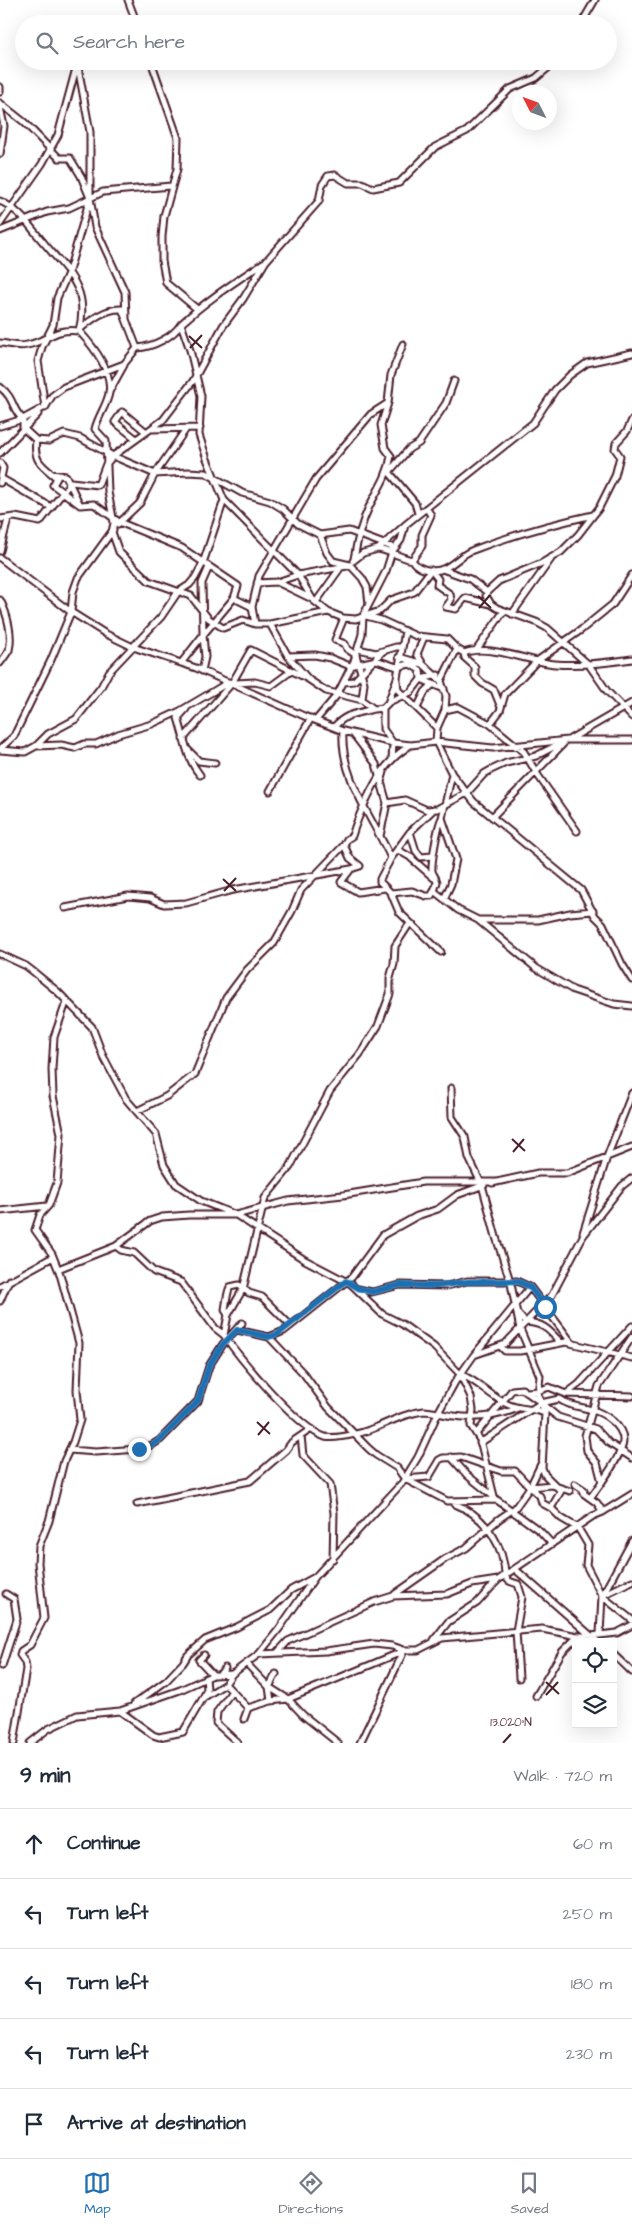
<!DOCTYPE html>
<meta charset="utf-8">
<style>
:root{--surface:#fff;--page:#f6f6f7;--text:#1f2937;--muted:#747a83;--line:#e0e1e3;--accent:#1f6fb2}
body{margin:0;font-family:"Architects Daughter",sans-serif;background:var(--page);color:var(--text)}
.controls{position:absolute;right:15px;bottom:15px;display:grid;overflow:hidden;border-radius:0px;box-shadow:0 5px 20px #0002}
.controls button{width:45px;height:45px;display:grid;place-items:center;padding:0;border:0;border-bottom:1px solid var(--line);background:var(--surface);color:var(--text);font:25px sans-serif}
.compass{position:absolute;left:512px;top:85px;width:45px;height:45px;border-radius:50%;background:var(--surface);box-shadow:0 5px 20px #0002;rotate:312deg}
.stop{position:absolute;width:15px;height:15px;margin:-11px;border:4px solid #1f6fb2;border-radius:50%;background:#fff}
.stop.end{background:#1f6fb2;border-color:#fff;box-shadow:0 1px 5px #0008}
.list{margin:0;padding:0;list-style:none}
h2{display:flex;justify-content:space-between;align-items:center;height:65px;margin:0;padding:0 20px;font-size:21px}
h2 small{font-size:16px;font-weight:400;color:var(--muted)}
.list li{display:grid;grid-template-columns:32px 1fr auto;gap:15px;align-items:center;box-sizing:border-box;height:70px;padding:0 20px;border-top:1px solid var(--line)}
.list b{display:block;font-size:19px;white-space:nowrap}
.list em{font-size:16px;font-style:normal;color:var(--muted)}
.icon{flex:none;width:28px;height:28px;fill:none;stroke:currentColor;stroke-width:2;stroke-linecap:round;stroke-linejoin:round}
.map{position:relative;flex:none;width:632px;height:1743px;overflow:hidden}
.search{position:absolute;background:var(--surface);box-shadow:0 5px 20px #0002;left:15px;right:15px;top:15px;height:55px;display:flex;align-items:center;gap:12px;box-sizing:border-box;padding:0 18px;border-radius:28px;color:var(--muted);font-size:19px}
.sheet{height:415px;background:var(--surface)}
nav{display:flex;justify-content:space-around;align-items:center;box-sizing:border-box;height:70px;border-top:1px solid var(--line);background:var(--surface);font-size:14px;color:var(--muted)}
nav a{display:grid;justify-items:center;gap:2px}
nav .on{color:var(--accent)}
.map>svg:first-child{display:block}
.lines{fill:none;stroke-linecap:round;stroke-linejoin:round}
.street-casing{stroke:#4a1f2b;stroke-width:9}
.street{stroke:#fff;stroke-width:5}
.route{stroke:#1f6fb2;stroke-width:6}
.ticks{fill:none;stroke:#4a1f2b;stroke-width:2}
.ticks-label{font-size:12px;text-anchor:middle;fill:#4a1f2b;stroke:#fff;stroke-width:5;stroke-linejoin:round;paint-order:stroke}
</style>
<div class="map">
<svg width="632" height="1743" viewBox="0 0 632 1743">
<rect width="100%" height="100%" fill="#fff"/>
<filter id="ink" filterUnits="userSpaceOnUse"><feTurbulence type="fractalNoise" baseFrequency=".02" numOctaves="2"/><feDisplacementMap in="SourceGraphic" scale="10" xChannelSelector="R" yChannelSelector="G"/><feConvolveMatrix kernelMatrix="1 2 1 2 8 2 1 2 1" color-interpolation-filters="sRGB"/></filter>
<g filter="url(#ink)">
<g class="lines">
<g class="street-casing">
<path id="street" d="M128 0 137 24
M581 24 595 0
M151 61 178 138 177 169 164 216 162 237V261L166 283 197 309
M0 87V92
M0 103 24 122 59 158H70L81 176 90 198 95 227 125 292 126 318
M0 107 4 126 0 154
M0 201C20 210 30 227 44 243 68 272 90 289 79 331
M0 224 42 164 58 135 75 72 83 61
M0 231 47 212 69 208 103 192 171 186
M181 324 190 350 201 396 199 435 207 459 224 500 298 575 313 600 328 612 343 618 356 619 380 611 391 600 414 592 431 570
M79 330C91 320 105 308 122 309L137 348
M0 343C9 343 15 348 27 345 49 341 52 328 79 331 92 345 113 371 109 393 107 405 98 416 95 429L106 441 108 492 114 523 112 532 119 552 149 581 191 596 208 618 223 628 243 620 255 624H270L288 656 308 679
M0 387C15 398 12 411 23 419V428L36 440C33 462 42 465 57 478L53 485 80 505 94 504 119 522 182 548 238 586 234 598 203 635 205 657 202 671
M109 392 124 365
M45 408 52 396 64 387 124 364 137 348C153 347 173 337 181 324 207 300 235 282 263 263
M0 426 23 419 45 407 38 361 42 347 53 325 57 298 69 271 90 198V132L77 61
M151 429 200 428
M135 438 115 422 122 412 145 431
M36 440 49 441 64 434 80 438 113 456 155 474 188 472 206 473 242 493 270 501 283 509 298 524 320 535 327 553 333 561 350 565 362 578 367 587 369 604
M0 453 38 414
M0 463 3 468 0 483
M52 474 66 476 80 505
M2 479 51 507
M418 513 415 503 389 472 409 449 419 443 446 403 454 381
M0 519 15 517 40 522 71 482 98 485 106 464 113 456 163 420 193 381 223 326 243 299 266 261 319 201 322 185 328 176 335 175 348 183H362L373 188 399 183 435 147 467 131 510 89 536 78 556 61
M118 524 140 503 155 474 186 429
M320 535 349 531 392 547V552
M378 549C390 551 400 557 412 560 417 569 430 572 440 570 452 567 461 554 473 550 512 535 552 524 593 515
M0 551 8 519
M0 558 71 612 106 634 133 647 196 668 304 716 343 731 393 743 411 745 436 742 493 748 568 740H632
M354 559C357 541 361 524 369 507 378 489 388 476 391 456L385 448 381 425 388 403 391 375 403 344
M412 560 422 546V535L431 515 426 508
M353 561 363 553 378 549 405 525
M442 569 470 579 487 592 486 596 491 604 497 608 536 622 547 628 589 665 607 691 632 717
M431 570 438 579 437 585 450 594 451 600 446 607 456 609 465 598 491 604
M277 582 298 575 347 566
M257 583 277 582 312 599
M487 592 499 581 542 563 561 552 578 535 599 508 615 476 620 456 615 449 616 443 627 431 632 420
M234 598 252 607 255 624
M0 600C7 613 13 635 9 650 7 654 3 659 0 663
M316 602 341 567
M252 607 259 576 316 479 371 414 388 403
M512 614 551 559
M366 616 381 620 416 636 447 639 457 649
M344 618 335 640 345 644 347 649 356 655 364 683 362 700
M270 624 328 612
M358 649 376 653 396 647H402
M477 649 504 611
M464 653 465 658 475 667V676L482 683 494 690 500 705
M288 656 315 655 330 658 350 666 376 660 397 667 410 664 420 670 421 679 444 689
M399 657 423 664 441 681 446 696 445 710 437 728 436 742 452 774 474 802 581 890 595 916 603 924 622 964 632 980
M182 662 203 635 202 583 209 567
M423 664 417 654 424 637
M397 680 398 690 437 728
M441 681 457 649 464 653C487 643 529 662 555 664 581 666 606 663 632 659
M344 682 354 681 383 651
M235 683 255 682 271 686 290 672
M389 702 411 692 421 679 438 675
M417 708 425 692 433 684
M186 709 178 718C185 739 186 758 200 775
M445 710 458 707 490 724 500 711 505 694 537 661 581 630 613 604 632 575
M316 720 337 695 354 661 362 634 363 616 386 571 392 552 401 540 405 525 533 423 555 390 570 375 587 363 632 353
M490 724 524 752 537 774 577 831
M334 727C346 713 357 714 373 709
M343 731C340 777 372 817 391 858
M354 735 376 764 379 776
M183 739 232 683 251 650 308 679 326 691 362 700 374 709 383 708
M570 739 632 703
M36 746 61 745 75 748 84 744H96L118 734 152 724 180 711 229 682
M0 749 14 736 51 660 71 612 73 592 78 578 113 530
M0 750 25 752 36 746 48 734 76 719 101 687 109 672 161 617 178 592 189 585 195 578 203 563 224 500
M188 750 199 761 215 763
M392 760 393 743 383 729V708L388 703 397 678 405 631
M270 791 311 718
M387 803 405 800 427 810 437 809 467 793 484 774 491 770 506 763 536 756 563 742
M434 809 410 832 391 858 380 879V882L391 893 412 891 426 896H431L434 891 458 910 478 920H538L570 913 593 911
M492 817 563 744
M410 832 416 851 421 857 432 856
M380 836 387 803 381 782 384 772
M398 850 412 858
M411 858 434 878
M385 888 358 892 341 882 351 869 360 866 350 858 344 845 347 839 352 836C358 816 376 775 392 760 397 754 404 750 410 745
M434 891 437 882C436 877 433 875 432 871 431 863 438 824 442 818
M391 893 399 912 441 952
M445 897 451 884 456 859 442 818 452 774
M65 908 128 896 150 898 164 904 186 903 233 890 351 869
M478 920 536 968 573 990 614 1004 632 1006
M410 923 395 946 394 964 390 978V994L378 1026 360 1054 330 1091 290 1167 265 1198 243 1289 228 1315 224 1335C241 1360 298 1428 325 1437 334 1439 347 1436 356 1434 380 1429 398 1414 424 1411 433 1411 444 1415 454 1416 476 1419 497 1417 518 1408
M0 954 26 966 35 973 58 992 92 1027 103 1056 126 1099 156 1134 164 1165 176 1184 201 1201 236 1215 305 1260 351 1284 382 1314 402 1324 434 1347 460 1374
M451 1088 452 1117 465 1137 469 1158 482 1185 496 1237 511 1284 520 1329 540 1376 538 1395 545 1413 542 1468 545 1475 561 1491 551 1508 561 1518 578 1528 588 1545 586 1565 602 1596 600 1634
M137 1111 167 1096 195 1074 226 998 247 970 274 943 292 911 301 890 344 845
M492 1183 538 1173H567L632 1147
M0 1211 47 1206
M583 1233 607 1157 632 1093
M58 1269 116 1246
M0 1286 53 1257
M358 1289 372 1292 400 1285 447 1286 467 1281H517L530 1287
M0 1301 9 1280
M517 1313 525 1322C544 1323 549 1330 561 1343
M228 1315 225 1310C226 1304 227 1292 230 1287L239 1285 249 1293 262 1297 290 1325
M237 1330 269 1337 304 1374 328 1407 368 1448 376 1455 397 1468 405 1479 447 1501 497 1500 540 1531 552 1544
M224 1335 215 1328 181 1282 154 1272 134 1253 121 1250 116 1246 150 1221 162 1217 189 1215H236L288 1201 343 1195 423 1182H494
M269 1337 284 1331 352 1277 383 1235 417 1216 438 1209 457 1195 484 1185
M501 1347 505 1351H520L566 1342 632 1358
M474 1355 505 1344 552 1295 583 1236 622 1186 632 1178
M527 1392 538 1391 549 1387 566 1394 632 1396
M566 1394 579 1384 632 1326
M543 1405 558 1417 596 1429 609 1443 632 1458
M476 1434 512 1390 522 1389 539 1401
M301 1436 303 1455 330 1484 334 1513 333 1559
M480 1443 541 1403 559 1399C570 1407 580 1406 592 1410 604 1413 624 1426 623 1441 623 1455 599 1486 590 1498
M69 1450 96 1452 139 1449 152 1445 160 1440 198 1401 209 1366 223 1344 242 1323
M451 1457 467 1475 493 1496
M541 1464 530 1487 540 1496 542 1503 551 1508
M405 1479 429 1477 439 1460 443 1458 461 1457 501 1471H515L530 1487 552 1485 570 1491
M602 1482 597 1463 587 1451 585 1436 599 1386 632 1337
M575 1484 584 1490 583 1493 597 1503 603 1512
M495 1500 480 1440 471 1426 473 1410 471 1397 460 1374C478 1381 490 1396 507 1404 519 1410 533 1408 545 1413
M137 1504 250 1481 286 1450 292 1442 311 1429
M455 1504C481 1514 499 1537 504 1565 505 1570 504 1577 508 1580 510 1582 515 1583 518 1584L522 1597 516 1631 519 1678
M632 1541 602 1596 632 1620
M516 1570 598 1642
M395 1594 445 1559 466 1548 499 1519 515 1508 530 1487
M603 1595 632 1581
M434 1640 448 1622 477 1603 498 1580 593 1516 603 1512 632 1494
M278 1652 288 1641 374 1602 393 1596 447 1594 472 1584 498 1580
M259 1654 326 1651 374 1644 392 1646 404 1650H418L442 1638 542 1629 578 1636H591L617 1633 632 1625
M613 1654 632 1672
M204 1655 199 1660 213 1675
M247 1664 269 1687 288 1699 303 1715 338 1743
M2 1666 17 1619 14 1599 6 1594
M220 1674 225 1668
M225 1684 248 1708 244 1719
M232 1691 217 1712 216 1723 237 1742
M536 1696 562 1652 578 1636
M203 1698 207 1689 206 1678
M271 1701 288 1699 404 1651
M134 1704 166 1681 183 1663 188 1655 205 1640 237 1627 270 1610 291 1590 315 1577
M248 1708 271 1701 269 1687 276 1674
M120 1711 153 1735 159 1737 183 1732 203 1698 225 1684 232 1674
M14 1743 26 1669 25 1662 20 1655 21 1651 30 1645 44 1618 38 1563 39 1546 49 1521 64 1461 73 1442 80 1420 77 1390 79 1343 60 1274 52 1254 35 1230 40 1215 49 1205 57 1183 61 1134 53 1096 52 1069 54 1037 67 1000
M30 1743 48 1729 77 1715 120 1711 180 1690 213 1675 232 1674 259 1654 279 1629 315 1577 402 1483 418 1457 438 1413 455 1382 474 1355 530 1287 572 1343
M360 1743 404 1651"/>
</g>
<use href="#street" class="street"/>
</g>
</g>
<g class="lines" filter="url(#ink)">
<path class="route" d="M139 1449 152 1445 160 1440 198 1401 209 1366 223 1344 237 1330 269 1337 278 1334 346 1281 358 1288 372 1292 400 1285 436 1286 467 1282 517 1281 530 1287 545 1307"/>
</g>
<path class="ticks" d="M189 336 202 348M190 348 202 335M478 596 491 608M479 608 490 595M223 879 236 891M224 891 236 878M512 1139 525 1151M513 1152 524 1139M257 1422 270 1434M258 1435 269 1422M546 1682 559 1694M546 1695 558 1682M503 1743 511 1734"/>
<g class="ticks-label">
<text x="511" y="1726">13.020°N</text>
</g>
</svg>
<div class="controls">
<button><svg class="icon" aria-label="locate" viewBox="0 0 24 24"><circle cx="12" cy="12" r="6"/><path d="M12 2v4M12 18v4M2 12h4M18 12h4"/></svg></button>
<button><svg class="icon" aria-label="layers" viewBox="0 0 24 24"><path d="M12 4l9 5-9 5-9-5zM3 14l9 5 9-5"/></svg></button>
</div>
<svg class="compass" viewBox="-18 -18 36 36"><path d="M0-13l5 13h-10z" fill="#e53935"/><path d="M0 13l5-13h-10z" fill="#747a83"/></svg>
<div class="stop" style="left:545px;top:1307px"></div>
<div class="stop end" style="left:139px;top:1449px"></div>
<div class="search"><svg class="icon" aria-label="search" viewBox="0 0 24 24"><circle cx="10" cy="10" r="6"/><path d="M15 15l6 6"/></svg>Search here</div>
</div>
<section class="sheet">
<h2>9 min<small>Walk · 720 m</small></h2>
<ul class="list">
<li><svg class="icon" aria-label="ahead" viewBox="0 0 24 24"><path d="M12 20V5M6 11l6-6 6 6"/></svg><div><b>Continue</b></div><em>60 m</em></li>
<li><svg class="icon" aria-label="left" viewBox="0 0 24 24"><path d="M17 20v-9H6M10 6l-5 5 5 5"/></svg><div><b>Turn left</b></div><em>250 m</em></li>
<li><svg class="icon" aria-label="left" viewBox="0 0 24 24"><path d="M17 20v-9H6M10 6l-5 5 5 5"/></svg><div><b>Turn left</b></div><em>180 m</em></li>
<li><svg class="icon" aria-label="left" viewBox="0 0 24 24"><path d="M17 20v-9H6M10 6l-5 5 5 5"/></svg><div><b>Turn left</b></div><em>230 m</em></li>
<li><svg class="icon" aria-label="arrive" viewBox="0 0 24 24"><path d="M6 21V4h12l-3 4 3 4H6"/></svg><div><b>Arrive at destination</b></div></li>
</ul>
</section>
<nav>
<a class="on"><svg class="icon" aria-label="map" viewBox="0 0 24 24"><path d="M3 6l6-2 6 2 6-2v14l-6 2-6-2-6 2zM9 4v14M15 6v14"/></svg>Map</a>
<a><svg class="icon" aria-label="directions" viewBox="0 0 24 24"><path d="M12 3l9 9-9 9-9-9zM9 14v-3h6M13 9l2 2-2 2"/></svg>Directions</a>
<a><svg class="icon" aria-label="saved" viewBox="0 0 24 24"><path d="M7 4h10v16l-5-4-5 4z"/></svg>Saved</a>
</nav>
